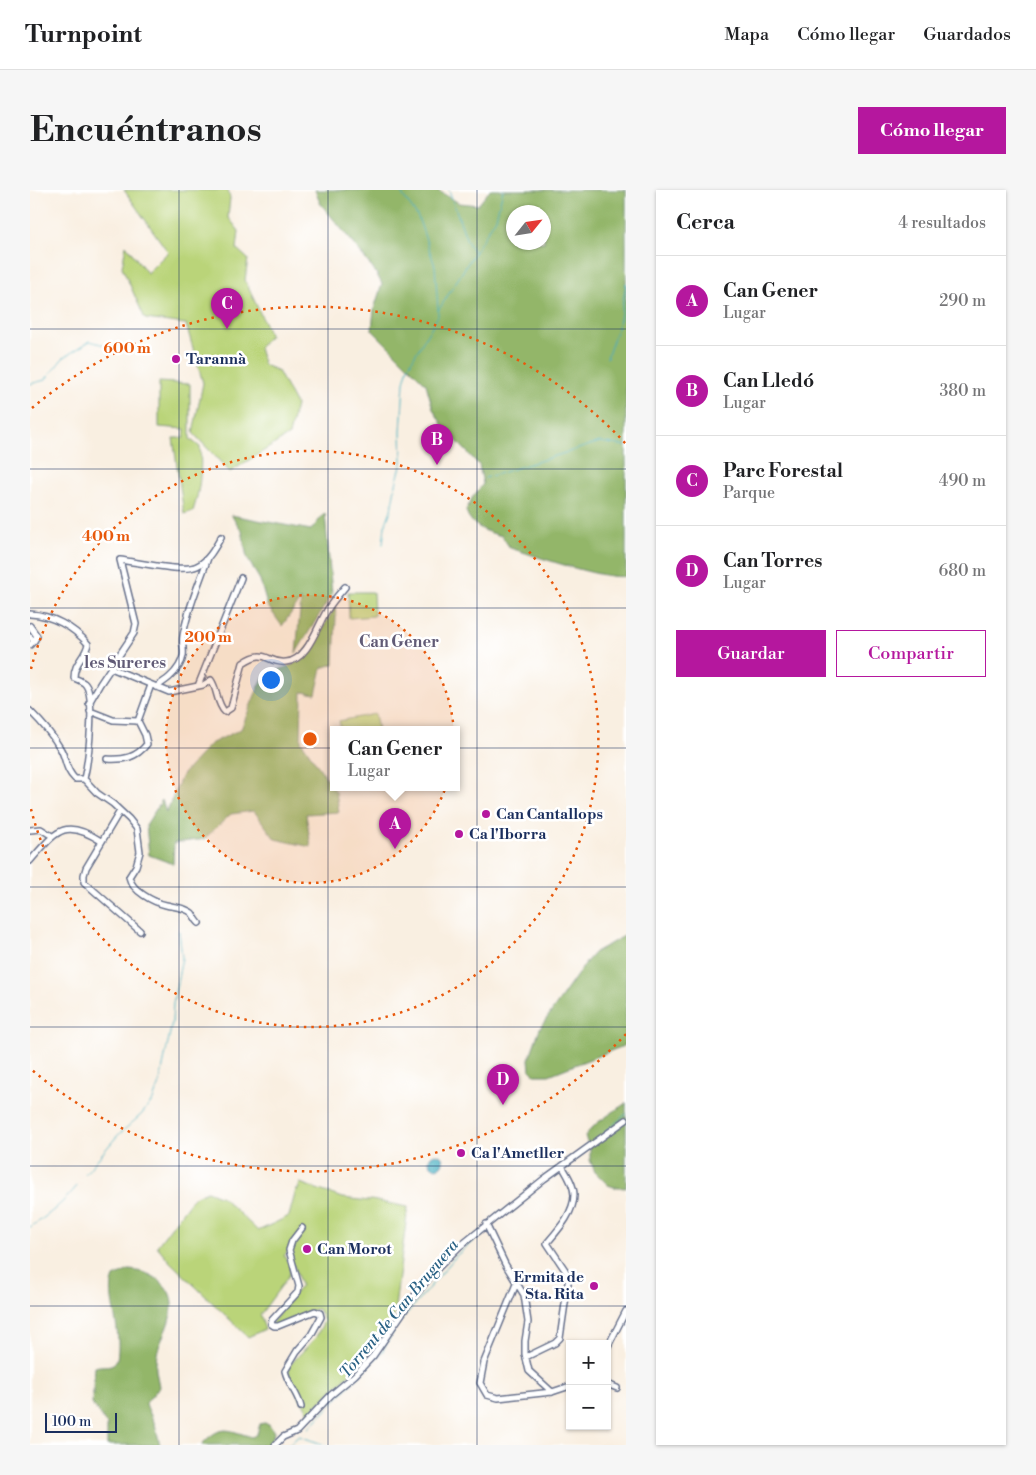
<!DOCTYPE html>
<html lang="es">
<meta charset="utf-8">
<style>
:root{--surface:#fff;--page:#f6f6f6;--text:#202124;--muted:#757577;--line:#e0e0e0;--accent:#b5179e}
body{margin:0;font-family:"Libre Bodoni",serif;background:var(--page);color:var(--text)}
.controls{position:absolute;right:15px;bottom:15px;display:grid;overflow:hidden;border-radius:0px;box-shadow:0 1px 4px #0004}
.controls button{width:45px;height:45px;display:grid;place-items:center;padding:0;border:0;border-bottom:1px solid var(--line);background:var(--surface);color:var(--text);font:25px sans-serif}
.compass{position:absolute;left:476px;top:15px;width:45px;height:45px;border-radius:50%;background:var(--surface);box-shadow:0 1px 4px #0004;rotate:60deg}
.scale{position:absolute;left:15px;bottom:12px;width:72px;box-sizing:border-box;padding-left:5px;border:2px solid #1b2f5e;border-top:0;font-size:14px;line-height:18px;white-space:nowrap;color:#1b2f5e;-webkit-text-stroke:4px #fff;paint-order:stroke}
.you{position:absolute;left:240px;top:489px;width:18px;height:18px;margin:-12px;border:4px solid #fff;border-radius:50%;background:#1a73e8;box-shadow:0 0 0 8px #1a73e833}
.badge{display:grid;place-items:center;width:32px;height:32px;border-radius:50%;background:var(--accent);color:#fff;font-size:16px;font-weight:700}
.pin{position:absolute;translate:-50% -41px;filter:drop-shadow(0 1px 2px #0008)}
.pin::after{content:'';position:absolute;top:26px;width:18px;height:15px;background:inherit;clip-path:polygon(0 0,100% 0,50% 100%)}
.popup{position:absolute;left:300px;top:536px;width:130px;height:65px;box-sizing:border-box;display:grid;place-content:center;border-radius:0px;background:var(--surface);filter:drop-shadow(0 1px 4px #0005);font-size:16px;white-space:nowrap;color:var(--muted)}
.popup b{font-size:19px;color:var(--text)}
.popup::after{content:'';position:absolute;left:50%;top:100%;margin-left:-10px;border:10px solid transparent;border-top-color:var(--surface)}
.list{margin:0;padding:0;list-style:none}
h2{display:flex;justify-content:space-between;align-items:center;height:65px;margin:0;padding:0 20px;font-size:21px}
h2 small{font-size:16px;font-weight:400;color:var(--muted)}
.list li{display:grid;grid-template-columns:32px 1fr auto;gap:15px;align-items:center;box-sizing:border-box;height:90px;padding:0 20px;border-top:1px solid var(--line)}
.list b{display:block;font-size:19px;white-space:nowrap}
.list p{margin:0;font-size:16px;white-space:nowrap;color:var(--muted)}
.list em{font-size:16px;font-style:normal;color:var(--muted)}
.actions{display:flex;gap:10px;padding:15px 20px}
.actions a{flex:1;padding:11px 0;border:1px solid var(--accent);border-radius:0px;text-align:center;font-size:18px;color:var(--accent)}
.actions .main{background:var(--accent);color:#fff}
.map{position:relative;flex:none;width:596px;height:1255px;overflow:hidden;border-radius:0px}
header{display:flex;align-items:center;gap:30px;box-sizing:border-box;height:70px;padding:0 25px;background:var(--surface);border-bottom:1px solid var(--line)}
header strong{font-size:24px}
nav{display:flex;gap:28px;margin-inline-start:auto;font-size:18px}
.intro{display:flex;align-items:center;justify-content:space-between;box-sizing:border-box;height:120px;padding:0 30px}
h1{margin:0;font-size:35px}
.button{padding:12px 22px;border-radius:0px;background:var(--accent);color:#fff;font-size:18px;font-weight:700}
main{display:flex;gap:30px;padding:0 30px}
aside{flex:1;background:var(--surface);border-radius:0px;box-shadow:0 1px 4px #0004}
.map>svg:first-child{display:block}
.green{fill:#bad479;stroke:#6a826c}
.forest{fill:#93b669;stroke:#577264;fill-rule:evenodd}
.water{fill:#3facbe;stroke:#2d6e8e}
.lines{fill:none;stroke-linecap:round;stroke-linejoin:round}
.stream{stroke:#3facbe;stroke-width:1}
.minor-casing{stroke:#69728c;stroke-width:8}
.minor{stroke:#fff;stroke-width:5}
.grid{fill:none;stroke:#1b2f5e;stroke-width:1;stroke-opacity:0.55}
.ring{fill:none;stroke:#e8590c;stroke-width:2.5;stroke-dasharray:2.5 5}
.poi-dot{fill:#b5179e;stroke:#fff;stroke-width:2}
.labels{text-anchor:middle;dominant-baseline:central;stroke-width:5;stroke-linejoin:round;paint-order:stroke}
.poi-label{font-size:15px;font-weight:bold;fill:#1b2f5e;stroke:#fff;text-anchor:start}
.neighbourhood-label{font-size:16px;font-weight:bold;fill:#615b76;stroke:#fff}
.water-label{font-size:16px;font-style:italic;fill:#296184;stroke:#fff}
.centre{fill:#e8590c;stroke:#fff;stroke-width:2.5}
.ring-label{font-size:15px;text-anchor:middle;font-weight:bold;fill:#e8590c;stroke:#fff;stroke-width:5;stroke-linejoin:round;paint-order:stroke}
</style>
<header>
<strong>Turnpoint</strong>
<nav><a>Mapa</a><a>Cómo llegar</a><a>Guardados</a></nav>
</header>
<div class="intro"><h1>Encuéntranos</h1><a class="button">Cómo llegar</a></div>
<main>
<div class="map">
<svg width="596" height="1255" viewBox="0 0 596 1255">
<rect width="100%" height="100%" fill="#fff"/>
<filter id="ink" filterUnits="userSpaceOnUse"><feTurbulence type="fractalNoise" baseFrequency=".02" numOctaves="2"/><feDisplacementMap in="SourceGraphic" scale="10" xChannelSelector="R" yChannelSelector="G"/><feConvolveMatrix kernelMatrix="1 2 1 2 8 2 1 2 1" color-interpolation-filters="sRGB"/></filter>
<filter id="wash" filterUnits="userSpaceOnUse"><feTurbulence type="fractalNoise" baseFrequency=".0096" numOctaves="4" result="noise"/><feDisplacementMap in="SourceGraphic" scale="20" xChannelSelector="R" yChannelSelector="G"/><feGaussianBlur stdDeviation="1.12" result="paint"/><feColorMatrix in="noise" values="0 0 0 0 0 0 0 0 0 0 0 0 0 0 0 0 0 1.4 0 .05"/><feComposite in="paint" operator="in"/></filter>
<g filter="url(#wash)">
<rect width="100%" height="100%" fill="#f9efe1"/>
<path class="green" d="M94 0H198L200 8 198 27 209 41 207 59 218 69 215 90 240 145 229 158 234 175 248 181 266 215 259 245 200 282 163 243 173 193 156 134 115 129 92 77 96 55 117 83 138 62Z
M129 192 160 194V249L170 257C172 279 170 300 163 321L154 324 143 248H154L155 239 129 237Z
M318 402H343L344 426 319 428Z
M345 524 348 540H311L309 531Z
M270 993 312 1008 339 1011 341 1010 378 1017 364 1125C359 1138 354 1148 346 1159L279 1223 259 1189V1176L286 1147 294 1131 288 1119H286L244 1136 241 1134 271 1095 258 1061 254 1066 259 1073 260 1084 230 1125 235 1139 218 1147 140 1072 127 1056 160 1012 166 1006 177 1001 192 1007 228 1041 259 1026 266 1000H268Z"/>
<path class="forest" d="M285 0H407L429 13 448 15 460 0H596V386C576 391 503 365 480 358L472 346C457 342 441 337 436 321L442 308 453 294 449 275 413 236 403 219 396 194 342 140 344 119 352 94 346 83 324 54 290 13ZM483 22H514V52H483Z
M295 323 302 404 266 463 271 409 252 436 237 415 230 390 217 368 212 341 201 325 281 340Z
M305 417 306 427 304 474 292 478 286 504 272 502 271 551 306 602 309 622 276 624 281 657 245 649 224 621 201 624 174 649 144 653 143 674 119 665 116 635 132 610 136 623 152 585 180 554 211 539 225 505 234 486 264 474 288 446Z
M596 745V855L519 885H505L500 880 499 869 510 838 557 771 565 762Z
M596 913V998L584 997 578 995 565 982 560 970V958L555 947 558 942 567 933Z
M99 1080C113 1081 125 1085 134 1095 156 1119 126 1147 126 1173 125 1181 128 1189 129 1197L116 1213 117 1217 125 1234 130 1255H77V1235L62 1214 65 1177C73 1174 83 1179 87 1169 89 1158 88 1144 86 1133 84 1119 78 1100 84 1087Z
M234 1233 239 1234 244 1242 243 1247 238 1255H171C192 1233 197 1240 222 1247L227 1244 230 1234Z"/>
<path class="water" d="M399 971a7 7 0 1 1 14 0a7 7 0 1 1-14 0Z"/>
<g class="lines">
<path class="stream" d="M369 0 388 27 405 76 408 120
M419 0 437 51 444 62
M577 168 590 130 596 93
M0 194 15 190 33 168 60 151 92 160
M455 288 570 252 596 256
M353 354 355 336 361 320 365 298 372 272 371 242 374 192 378 177 408 126V121L466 28 473 0
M574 943 596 924
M55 984 88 945 111 925 123 910 130 891 142 833 143 813 152 768 149 741
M0 1037C17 1027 35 1011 47 996
M368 1134 427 1065 457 1039
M279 1238 352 1162 363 1142
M258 1255 269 1246 295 1255"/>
</g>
</g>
<g filter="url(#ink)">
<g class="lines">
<g class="minor-casing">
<path id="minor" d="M0 424C21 425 44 437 58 454 55 468 44 472 44 488 47 489 51 491 54 493 67 504 58 572 54 589
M0 436 7 446 4 451
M0 447 4 451 0 455
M81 478 139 502 173 495 181 490C188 500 186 513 195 522L201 518 213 473C237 457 236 474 256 472 277 471 287 437 296 422 301 413 308 405 315 397
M168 496 211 388
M126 497C135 491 143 486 149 476 157 463 151 458 153 446 157 420 169 394 178 368
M59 513 70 494 104 443 106 434 90 370C107 372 153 383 167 376 178 371 185 358 191 347
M0 521C11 532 22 544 30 558 37 569 34 578 45 589H54L67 603 83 614 99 629 107 639 110 662 106 676 99 687C102 701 123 712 136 715 144 717 155 717 162 723 164 726 166 730 169 733
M60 521 83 530 108 531
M77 569C94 570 106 568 117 554L115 545 108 531 121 495
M90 621 56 678 54 685V692L110 741
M0 640 11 639 22 646
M0 671C26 642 33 627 71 651
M456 1034 475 1074 494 1105 498 1132 495 1151V1164L499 1181 522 1202
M486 1094 454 1172 450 1193 457 1205 468 1208 522 1202 540 1196
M577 1158 596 1121
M496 1167 525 1153 530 1148 539 1086 517 1053C528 1040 544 1023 544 1005 544 995 537 984 532 976
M577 1194 587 1198
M271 1217C268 1204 258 1194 255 1181L267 1161 281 1145 291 1127 290 1123 285 1121 248 1136H244L241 1134 242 1130 268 1102 269 1096 259 1060 262 1051 272 1038
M245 1255 253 1247 267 1241 301 1205 325 1185 343 1166 382 1109 404 1082 429 1057 514 989 596 930"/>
</g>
<use href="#minor" class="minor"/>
</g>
</g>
<path class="grid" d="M149 0V1255M298 0V1255M447 0V1255M0 139H596M0 279H596M0 418H596M0 558H596M0 697H596M0 837H596M0 976H596M0 1116H596"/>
<circle cx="280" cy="549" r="144" fill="#e8590c" fill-opacity=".12"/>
<g class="ring">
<circle cx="280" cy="549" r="144"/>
<path d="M1 479A288 288 0 1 1 1 619"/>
<path d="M596 844A432 432 0 0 1 2 880M2 218A432 432 0 0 1 596 254"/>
</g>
<g class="poi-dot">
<circle cx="146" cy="169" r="5"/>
<circle cx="456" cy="624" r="5"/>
<circle cx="429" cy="644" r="5"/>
<circle cx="431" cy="963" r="5"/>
<circle cx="277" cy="1059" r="5"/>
<circle cx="564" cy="1096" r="5"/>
</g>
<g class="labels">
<g class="poi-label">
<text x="156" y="169">Tarannà</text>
<text x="466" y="624">Can Cantallops</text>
<text x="439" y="644">Ca l'Iborra</text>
<text x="441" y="963">Ca l'Ametller</text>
<text x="287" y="1059">Can Morot</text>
<text x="554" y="1087" text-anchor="end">Ermita de<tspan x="554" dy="17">Sta. Rita</tspan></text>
</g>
<g class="neighbourhood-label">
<text x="369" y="452">Can Gener</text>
<text x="95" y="473">les Sureres</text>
</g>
<g class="water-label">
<text transform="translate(369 1119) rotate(-50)">Torrent de Can Bruguera</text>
</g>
</g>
<circle cx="280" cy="549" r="8" class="centre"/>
<g class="ring-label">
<text x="97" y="163">600 m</text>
<text x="76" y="351">400 m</text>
<text x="178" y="452">200 m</text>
</g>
</svg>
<div class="controls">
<button>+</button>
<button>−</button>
</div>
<svg class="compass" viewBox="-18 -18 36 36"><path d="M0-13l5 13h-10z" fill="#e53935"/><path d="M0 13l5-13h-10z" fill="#757577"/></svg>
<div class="scale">100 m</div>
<div class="you"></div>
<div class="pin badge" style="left:365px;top:659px">A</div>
<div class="popup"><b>Can Gener</b>Lugar</div>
<div class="pin badge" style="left:407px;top:275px">B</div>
<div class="pin badge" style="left:197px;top:139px">C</div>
<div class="pin badge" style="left:473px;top:915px">D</div>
</div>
<aside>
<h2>Cerca<small>4 resultados</small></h2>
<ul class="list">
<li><span class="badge">A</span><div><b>Can Gener</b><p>Lugar</p></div><em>290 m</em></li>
<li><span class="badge">B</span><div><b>Can Lledó</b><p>Lugar</p></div><em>380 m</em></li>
<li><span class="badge">C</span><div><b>Parc Forestal</b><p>Parque</p></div><em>490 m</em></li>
<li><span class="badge">D</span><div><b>Can Torres</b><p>Lugar</p></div><em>680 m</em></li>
</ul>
<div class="actions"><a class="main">Guardar</a><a>Compartir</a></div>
</aside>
</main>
